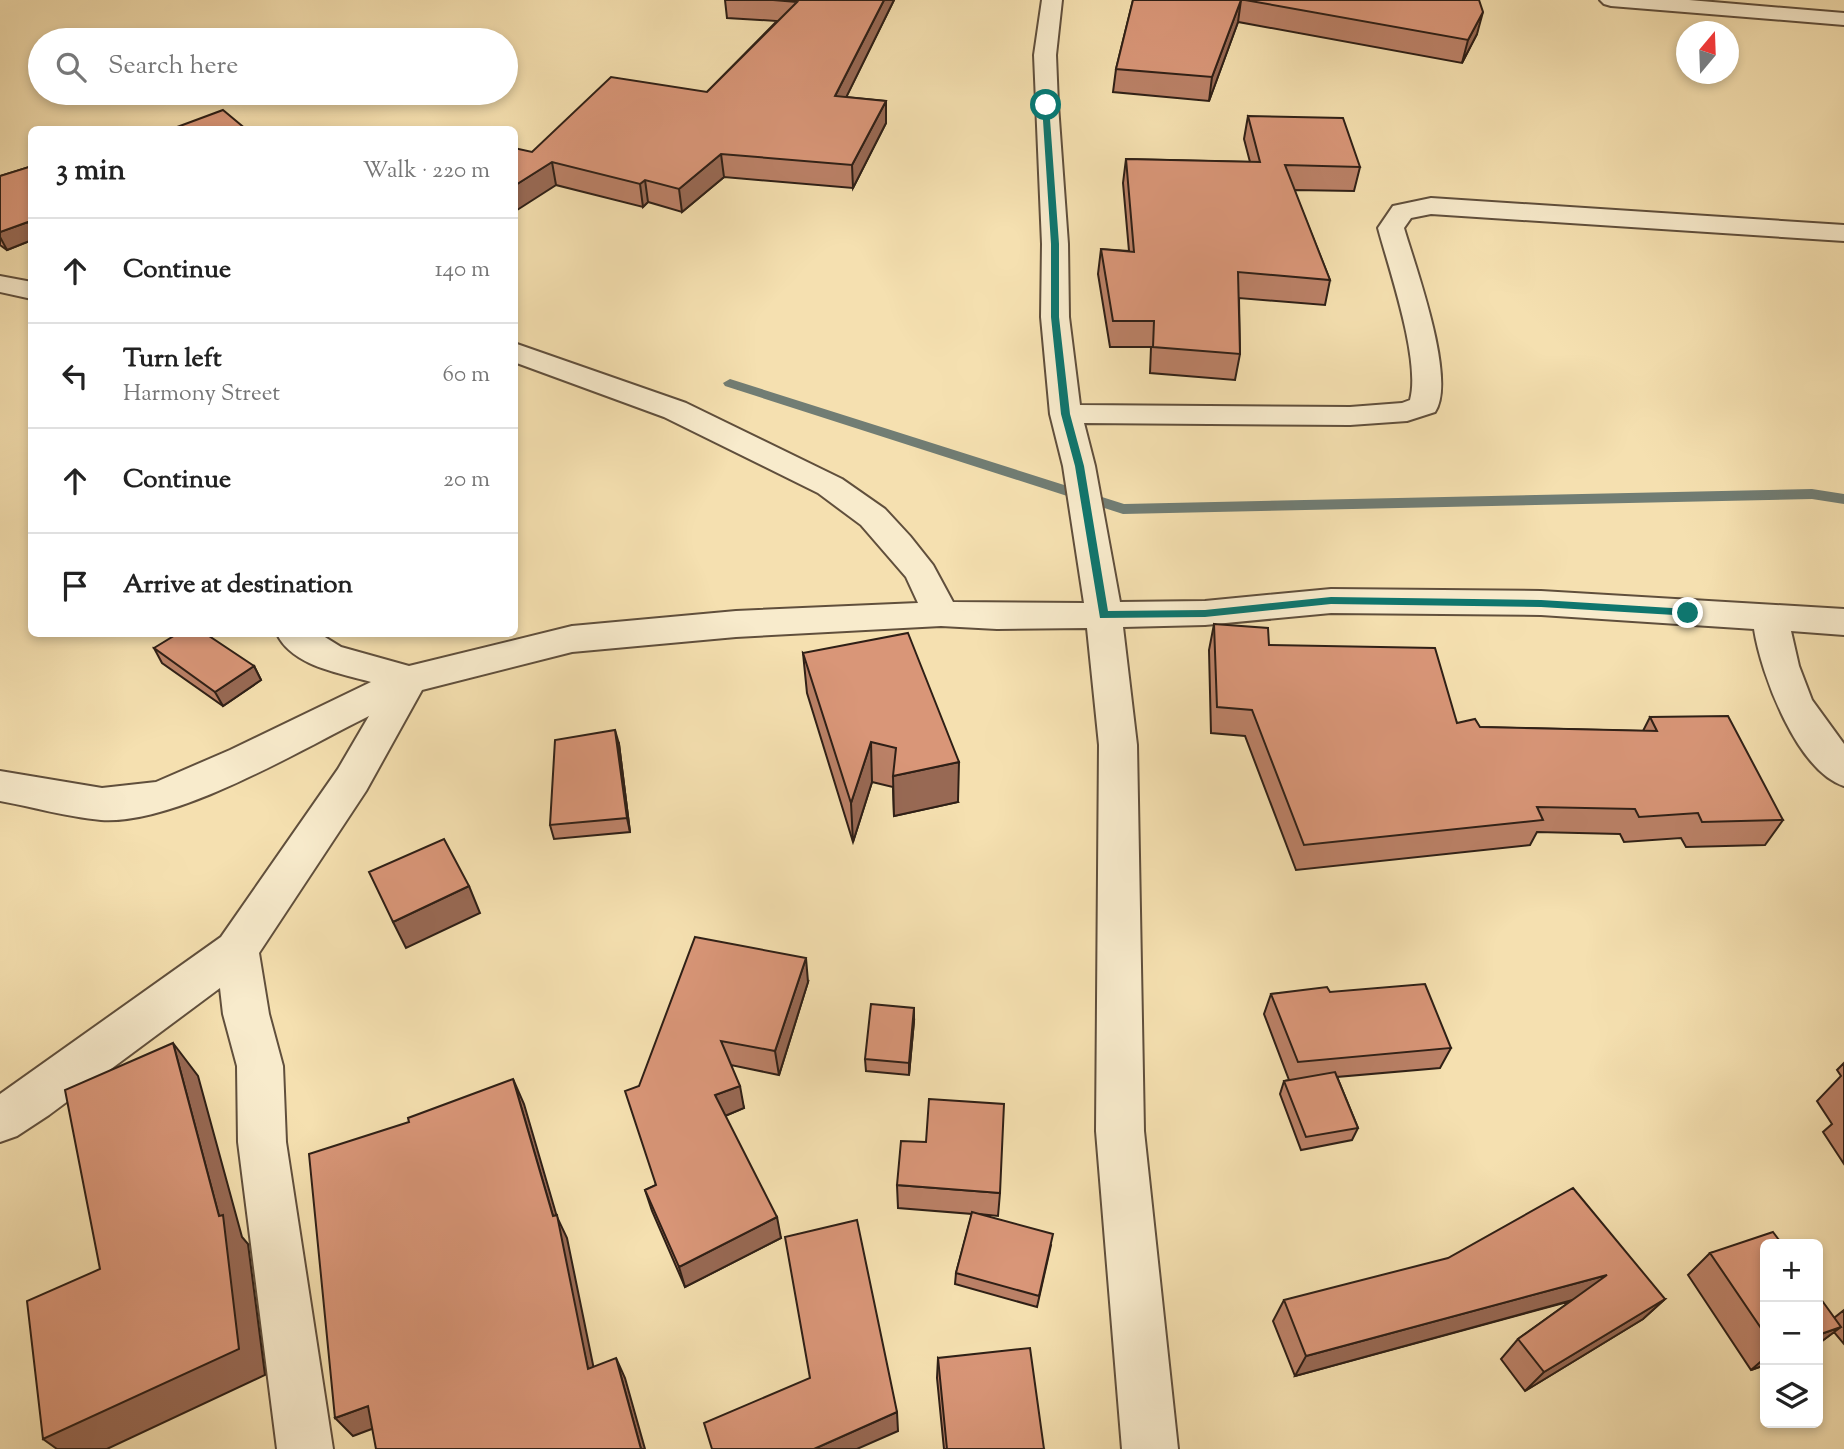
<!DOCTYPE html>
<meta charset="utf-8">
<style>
:root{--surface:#fff;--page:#f2f2f2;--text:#222;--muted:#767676;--line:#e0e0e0}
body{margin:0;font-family:"Sorts Mill Goudy",serif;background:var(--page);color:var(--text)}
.controls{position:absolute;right:21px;bottom:21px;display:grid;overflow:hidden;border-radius:10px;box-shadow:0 4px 10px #0003}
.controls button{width:63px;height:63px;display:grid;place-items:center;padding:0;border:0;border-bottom:2px solid var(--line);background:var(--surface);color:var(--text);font:35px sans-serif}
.compass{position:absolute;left:1676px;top:21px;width:63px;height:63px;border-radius:50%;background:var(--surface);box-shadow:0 4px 10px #0003;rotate:19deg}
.stop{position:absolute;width:21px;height:21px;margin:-16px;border:5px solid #0f766e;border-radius:50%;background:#fff}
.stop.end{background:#0f766e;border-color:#fff;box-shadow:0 2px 7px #0008}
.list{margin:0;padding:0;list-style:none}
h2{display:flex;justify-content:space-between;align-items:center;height:91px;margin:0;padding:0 28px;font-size:30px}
h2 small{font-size:23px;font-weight:400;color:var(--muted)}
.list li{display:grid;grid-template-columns:46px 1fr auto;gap:21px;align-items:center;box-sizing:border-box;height:105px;padding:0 28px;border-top:2px solid var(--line)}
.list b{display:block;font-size:26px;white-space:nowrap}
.list p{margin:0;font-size:23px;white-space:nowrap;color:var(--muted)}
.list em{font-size:23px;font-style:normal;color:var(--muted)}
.icon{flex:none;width:38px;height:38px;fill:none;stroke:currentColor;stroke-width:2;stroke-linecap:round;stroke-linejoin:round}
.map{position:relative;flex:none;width:1844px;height:1449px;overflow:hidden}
.search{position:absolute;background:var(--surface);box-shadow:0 4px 10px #0003;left:28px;top:28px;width:490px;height:77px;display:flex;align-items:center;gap:18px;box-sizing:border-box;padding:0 24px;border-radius:38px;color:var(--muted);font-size:26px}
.panel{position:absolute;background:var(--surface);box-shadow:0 4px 10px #0003;left:28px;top:126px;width:490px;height:511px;border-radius:10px}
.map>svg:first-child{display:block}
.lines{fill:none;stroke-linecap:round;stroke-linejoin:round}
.stream{fill:#717d74;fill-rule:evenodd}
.minor-casing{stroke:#604f3c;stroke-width:4}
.minor{fill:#f8ebcc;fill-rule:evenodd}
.wall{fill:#bb8167;stroke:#2e1f16;stroke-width:2}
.shaded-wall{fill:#986954;stroke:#2e1f16;stroke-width:2}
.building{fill:#d99678;stroke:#2e1f16;stroke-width:2}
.route{fill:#0f766e}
</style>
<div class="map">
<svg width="1844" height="1449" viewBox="0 0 1844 1449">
<rect width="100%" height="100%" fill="#f5e0b0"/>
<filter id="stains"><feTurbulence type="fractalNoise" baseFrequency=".00286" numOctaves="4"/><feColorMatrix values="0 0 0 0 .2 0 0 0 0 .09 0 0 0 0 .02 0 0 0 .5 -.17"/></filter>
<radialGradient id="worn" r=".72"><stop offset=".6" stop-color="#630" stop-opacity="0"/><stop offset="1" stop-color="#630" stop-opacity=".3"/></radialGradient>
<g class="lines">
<path class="stream" d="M730 379 1124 504 1812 489 1844 494V504L1812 499 1123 514 725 386 723 383Z"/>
<g class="minor-casing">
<path id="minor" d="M1042 0H1062L1056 55 1058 105 1068 244 1069 317 1080 405 1350 407 1402 403 1410 400C1421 361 1389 269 1378 228L1393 206 1431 198 1844 225V241L1431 214 1411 218 1404 228C1415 266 1457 380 1435 412L1407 421 1350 425 1084 423 1095 466 1120 602 1205 601 1331 589 1541 591 1844 609V635L1791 631 1799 666 1812 700 1844 744V786C1797 771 1761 674 1754 629L1541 615 1331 613 1205 625 1123 627 1137 745 1144 1131 1178 1449H1122L1096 1131 1099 745 1087 628 997 629 941 626 736 637 572 652 422 690 366 791 259 953 269 1014 283 1066 286 1142 333 1449H277L238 1142 237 1066 223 1014 220 988 49 1115 17 1136 0 1142V1094L221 937 338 769 369 716C300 750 176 825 101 820 67 817 33 807 0 801V771L102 788 156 782 230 750 371 682C340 673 292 666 277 634H320L341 647 409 666 572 626 736 611 918 603 906 577 861 525 818 493 664 417 514 362V343L686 403 842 479 885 509 910 536 933 565 953 602 1084 603 1063 466 1050 414 1041 317 1042 244 1034 55Z
M1600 0H1689L1844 13V25L1611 6 1604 4Z
M0 276 32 282V299L0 292Z"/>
</g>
<use href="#minor" class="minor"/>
</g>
<path class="wall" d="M725 0H894L846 97 886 101V123L853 188 724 177 682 212 648 202 643 207 556 185 532 152 707 92 777 21 727 18Z
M1133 0H1479L1477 34 1462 63 1238 22 1209 101 1113 92 1116 69Z
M1248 116 1360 167 1354 191 1294 190 1330 280 1325 305 1239 298 1240 354 1235 380 1150 373 1151 347H1110L1098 274 1101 249 1129 251 1123 183 1126 159 1250 162 1244 139Z
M32 166V240L7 250 0 245V176Z
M1214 624 1269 645 1457 723 1480 727 1643 731 1650 717 1783 820 1765 845 1686 847 1681 838 1624 842 1620 834 1537 832 1530 845 1296 870 1245 736 1211 733 1209 650Z
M154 648 254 666 261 680 223 706 162 663Z
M803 653 958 802 894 816 893 787 872 782 853 842 807 693Z
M619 744 630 832 554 839 550 825Z
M808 982 779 1075 731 1065 744 1108 725 1116 781 1238 685 1287 652 1211 645 1190 656 1185 639 1086Z
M1330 992 1451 1048 1440 1068 1337 1077 1358 1128 1352 1140 1301 1150 1280 1094 1284 1081 1289 1080 1264 1014 1271 994Z
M914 1021 909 1075 866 1071 865 1059Z
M1844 1063V1164L1823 1132 1832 1124 1817 1101 1841 1076 1837 1070Z
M897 1185 1000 1193 998 1216 979 1214 1051 1245 1037 1307 955 1284 956 1273 972 1214 898 1208Z
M1765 1244V1365L1751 1370 1688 1275 1710 1253Z
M1665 1299 1643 1319 1525 1391 1501 1359 1518 1339 1571 1301 1295 1376 1273 1321 1284 1300Z
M1844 1310V1344L1834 1332 1818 1344 1834 1318Z
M938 1358 1044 1449H944L937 1378Z"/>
<path class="shaded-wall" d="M884 0H894L836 118 835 96Z
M1241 0 1238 22 1209 101 1212 77Z
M1483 12 1477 34 1462 63 1468 40Z
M886 101V123L853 188 852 165Z
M721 154 724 177 682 212 679 189Z
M552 162 556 185 514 212V186Z
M645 180 648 202 643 207 640 184Z
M28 222 32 229V240L7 250 0 237V232Z
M254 666 261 680 223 706 215 692Z
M615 730 619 744 630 832 627 818Z
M871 742 872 782 853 842 851 803Z
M959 762 958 802 894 816 893 776Z
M469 886 480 913 406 948 393 922Z
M806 958 808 982 779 1075 775 1051Z
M914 1008V1021L909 1075V1063Z
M173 1043 198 1076 242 1237 248 1244 265 1375 107 1449H57L43 1439 219 1216Z
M513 1079 524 1104 557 1217 567 1238 598 1389 588 1369 553 1216Z
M740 1086 744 1108 720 1118 715 1095Z
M777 1217 781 1238 685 1287 679 1267Z
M1607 1275 1587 1296 1295 1376 1306 1356Z
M1665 1299 1643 1319 1525 1391 1544 1372Z
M1841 1327 1818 1344V1335Z
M616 1358 625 1378 645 1449H641Z
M1765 1358V1365L1751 1370Z
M368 1406 385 1424 353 1436 335 1418Z
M897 1412 898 1431 857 1449H814Z"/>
<path class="building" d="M773 0H884L835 96 886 101 852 165 721 154 679 189 645 180 640 184 552 162 514 186V148L532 152 611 77 707 92 797 2Z
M1133 0H1241L1212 77 1116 69Z
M1245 0H1479L1483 12 1468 40Z
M223 110 247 130H169Z
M1248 116 1343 118 1360 167 1285 165 1330 280 1238 272 1240 354 1153 347 1154 321H1113L1101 249 1134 252 1126 159 1260 162Z
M32 166V226L28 222 0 232V176Z
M1214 624 1268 628 1269 645 1435 648 1457 723 1475 719 1480 727 1657 731 1650 717 1728 716 1783 820 1702 822 1698 813 1639 817 1635 809 1537 807 1543 820 1304 845 1252 710 1217 707Z
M908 633 959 762 893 776 896 748 871 742 851 803 803 653Z
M177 634H206L254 666 215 692 154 648Z
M615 730 627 818 550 825 555 740Z
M444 839 469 886 393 922 369 872Z
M695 937 806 958 775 1051 721 1041 740 1086 715 1095 777 1217 679 1267 645 1190 656 1185 625 1091 639 1086Z
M1425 984 1451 1048 1298 1062 1271 994 1327 987 1330 992Z
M871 1004 914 1008 909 1063 865 1059Z
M173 1043 219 1216 223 1215 239 1349 43 1439 27 1301 100 1269 65 1090Z
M1335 1072 1358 1128 1306 1137 1284 1081Z
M513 1079 553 1216 557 1215 588 1369 616 1358 641 1449H376L368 1406 335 1418 309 1154 409 1122 408 1118Z
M929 1099 1004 1104 1000 1193 897 1185 901 1141 926 1142Z
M1573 1188 1665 1299 1544 1372 1518 1339 1607 1275 1306 1356 1284 1300 1448 1258Z
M972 1212 1053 1234 1039 1296 956 1273Z
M857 1220 897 1412 814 1449H712L704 1423 810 1378 785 1237Z
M1773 1232 1782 1244H1765V1334L1710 1253Z
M1818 1295 1841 1327 1818 1335Z
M1030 1348 1044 1449H947L938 1358Z"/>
<path class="route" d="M1046 103 1049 105 1059 244V317L1070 414 1084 466 1108 611 1205 610 1331 597 1541 600 1688 609 1693 613 1691 616 1541 607 1331 604 1205 617 1100 618 1075 466 1061 414 1051 317V244L1042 105Z"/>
<rect width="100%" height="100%" filter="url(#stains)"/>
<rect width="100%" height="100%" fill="url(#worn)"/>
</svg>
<div class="controls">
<button>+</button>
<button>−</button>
<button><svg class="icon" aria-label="layers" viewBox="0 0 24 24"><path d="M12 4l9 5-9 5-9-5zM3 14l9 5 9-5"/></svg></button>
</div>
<svg class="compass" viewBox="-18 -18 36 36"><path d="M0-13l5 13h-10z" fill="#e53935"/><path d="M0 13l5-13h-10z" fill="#767676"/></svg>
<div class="stop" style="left:1046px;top:105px"></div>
<div class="stop end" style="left:1688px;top:613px"></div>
<div class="search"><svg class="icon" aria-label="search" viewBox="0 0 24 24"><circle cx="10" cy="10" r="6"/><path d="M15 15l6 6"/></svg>Search here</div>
<section class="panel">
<h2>3 min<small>Walk · 220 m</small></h2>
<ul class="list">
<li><svg class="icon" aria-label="ahead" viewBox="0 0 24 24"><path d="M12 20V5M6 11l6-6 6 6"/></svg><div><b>Continue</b></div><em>140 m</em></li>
<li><svg class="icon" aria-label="left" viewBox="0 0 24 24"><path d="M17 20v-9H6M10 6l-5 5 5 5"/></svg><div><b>Turn left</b><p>Harmony Street</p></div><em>60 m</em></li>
<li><svg class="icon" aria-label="ahead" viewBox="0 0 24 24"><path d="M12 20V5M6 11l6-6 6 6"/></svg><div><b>Continue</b></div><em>20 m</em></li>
<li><svg class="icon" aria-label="arrive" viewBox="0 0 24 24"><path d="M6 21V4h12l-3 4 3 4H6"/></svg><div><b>Arrive at destination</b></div></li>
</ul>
</section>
</div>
